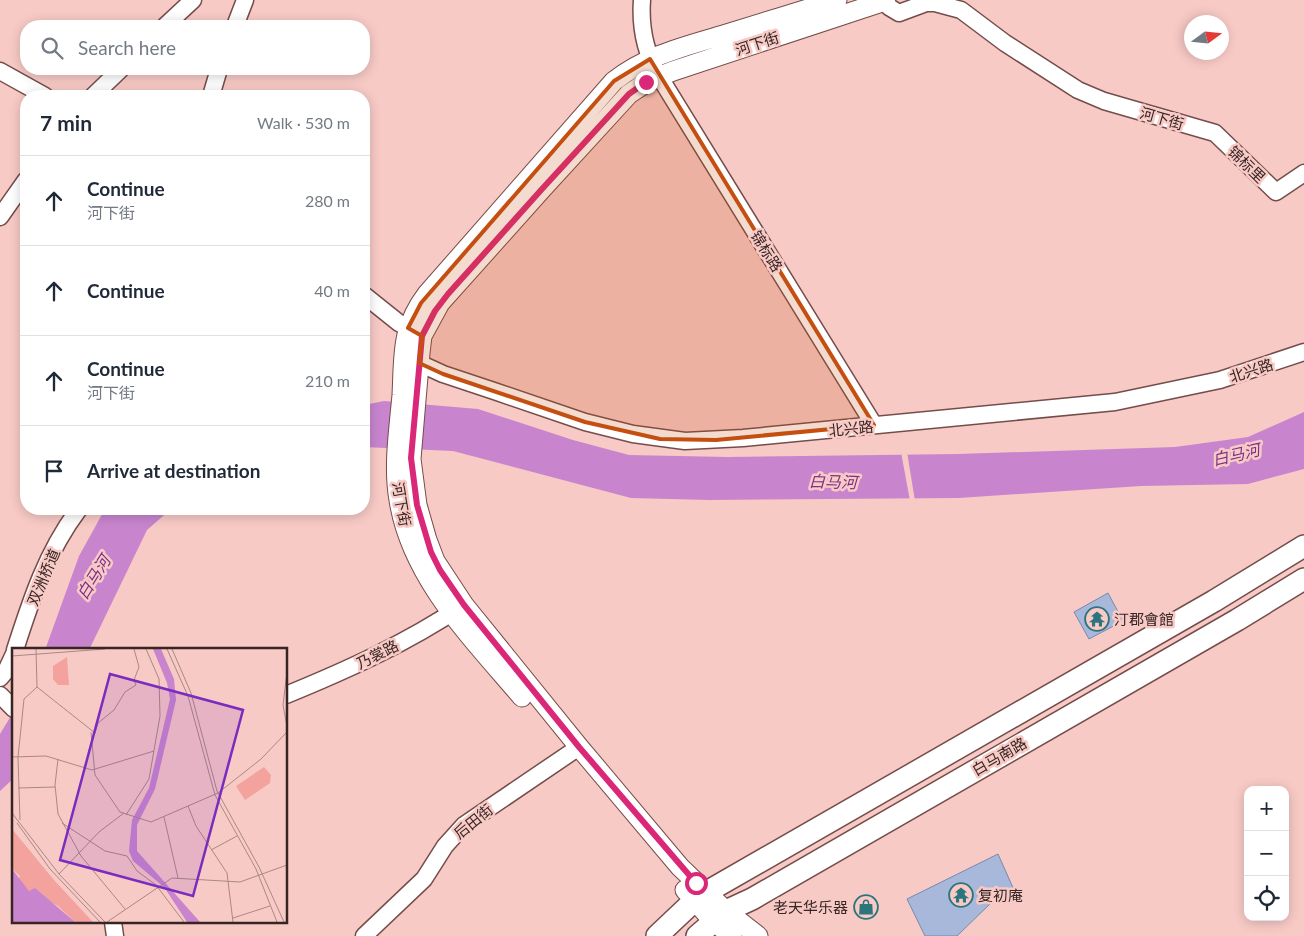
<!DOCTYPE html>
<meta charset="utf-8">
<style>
:root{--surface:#fff;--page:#f2f2f3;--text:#1f2937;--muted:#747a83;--line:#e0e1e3}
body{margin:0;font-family:Lato,"Noto Sans SC",sans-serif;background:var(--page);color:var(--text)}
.controls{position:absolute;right:15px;bottom:15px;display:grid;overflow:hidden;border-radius:10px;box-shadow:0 2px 12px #0003}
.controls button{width:45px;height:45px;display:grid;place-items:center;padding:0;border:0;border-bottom:1px solid var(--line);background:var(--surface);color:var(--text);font:25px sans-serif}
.compass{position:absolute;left:1184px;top:15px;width:45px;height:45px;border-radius:50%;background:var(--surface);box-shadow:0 2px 12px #0003;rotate:75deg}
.stop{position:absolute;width:15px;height:15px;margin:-11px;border:4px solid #db2777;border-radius:50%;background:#fff}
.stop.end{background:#db2777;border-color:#fff;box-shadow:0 1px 5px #0008}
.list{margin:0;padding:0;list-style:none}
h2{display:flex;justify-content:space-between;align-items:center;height:65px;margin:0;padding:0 20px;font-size:21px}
h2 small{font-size:16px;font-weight:400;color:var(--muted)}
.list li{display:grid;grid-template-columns:32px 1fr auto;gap:15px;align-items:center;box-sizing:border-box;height:90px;padding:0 20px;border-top:1px solid var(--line)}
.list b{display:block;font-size:19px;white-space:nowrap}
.list p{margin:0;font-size:16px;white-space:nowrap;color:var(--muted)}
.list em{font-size:16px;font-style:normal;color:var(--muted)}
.icon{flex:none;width:28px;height:28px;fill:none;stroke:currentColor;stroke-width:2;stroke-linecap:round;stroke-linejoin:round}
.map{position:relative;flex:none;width:1304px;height:936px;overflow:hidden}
.search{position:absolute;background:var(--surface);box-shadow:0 2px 12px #0003;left:20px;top:20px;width:350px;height:55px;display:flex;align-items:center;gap:12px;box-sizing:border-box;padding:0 18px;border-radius:20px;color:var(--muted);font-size:19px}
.panel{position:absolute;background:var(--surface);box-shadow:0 2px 12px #0003;left:20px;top:90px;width:350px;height:425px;border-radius:20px}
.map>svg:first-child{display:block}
.water{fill:#c885ce}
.pier{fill:#f8cac6}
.building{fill:#a7b8db;stroke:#7989aa}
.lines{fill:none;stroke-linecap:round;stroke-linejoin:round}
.tertiary-casing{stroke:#744d4a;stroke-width:19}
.secondary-casing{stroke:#744d4a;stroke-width:21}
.primary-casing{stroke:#744d4a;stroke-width:24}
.tertiary{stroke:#fff;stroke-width:16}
.secondary{stroke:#fff;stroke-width:19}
.primary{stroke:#fff;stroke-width:21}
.route{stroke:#db2777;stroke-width:6}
.marked{fill:#c44f11;fill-opacity:0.2;stroke:#c44f11;stroke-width:4;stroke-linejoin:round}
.labels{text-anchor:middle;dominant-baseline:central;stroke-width:5;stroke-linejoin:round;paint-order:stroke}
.street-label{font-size:15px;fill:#362523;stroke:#f8cac6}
.poi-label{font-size:15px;fill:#362523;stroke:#f8cac6;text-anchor:start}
.water-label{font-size:16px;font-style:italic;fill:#7d2e86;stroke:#f8cac6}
.inset-road{fill:none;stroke:#aa8885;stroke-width:1}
.view{fill:#7b2cbf;fill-opacity:0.15;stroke:#7b2cbf;stroke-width:2.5}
.inset-edge{fill:none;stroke:#362523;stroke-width:2.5}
</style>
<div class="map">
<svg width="1304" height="936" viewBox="0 0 1304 936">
<rect width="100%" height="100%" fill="#f8cac6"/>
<path class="water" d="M384 401 478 409 573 440 629 455 728 457 958 454 1175 447 1248 437 1304 412V469L1248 484 1141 486 959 498 709 500 631 498 453 451 364 447V405Z
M105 509H171L147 530 89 650H45L79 556Z
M14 711V778L0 791V734Z"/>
<path class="pier" d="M901 452H907L915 501H910Z"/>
<path class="building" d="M1108 593 1123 621 1089 639 1074 612Z
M998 854 1014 890 993 901 957 936H925L907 899Z"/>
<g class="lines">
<g class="tertiary-casing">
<path id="tertiary" d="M642 0C640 27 645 52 659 76L874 425
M886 0 889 7 899 13 926 3H935L961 10 1005 43 1078 90 1104 101 1215 133 1276 192 1304 173
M165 26 193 0
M235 26 245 0
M0 71 45 96
M93 96 121 69
M211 96 219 69
M0 217 26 180
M364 295 399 323 419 334
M408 358 443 374 497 392 585 422 633 434 685 441 743 438 1115 402 1220 380 1304 352
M15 650C31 600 47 551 79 509
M0 678 6 671 14 654
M0 695 14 709
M286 695C347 670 407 643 462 606
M113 922 115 936
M364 936 424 879 445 846 464 825 579 747"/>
</g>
<g class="secondary-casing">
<path id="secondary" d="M522 697C473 639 411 578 399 500 393 466 399 429 402 395 404 355 401 328 427 294L614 81C648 55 683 47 723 35 761 23 799 12 837 0
M685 890 713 921 732 936
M758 936 726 911 680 867 579 747 464 605 435 561 427 540 417 505 411 459 420 353 422 336 440 303 542 189 629 94C643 84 656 77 673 71L885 1"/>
</g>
<g class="primary-casing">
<path id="primary" d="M657 936 694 901 705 893 1214 601 1304 546
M697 936 726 911 752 899 1237 620 1304 579"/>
</g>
<use href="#tertiary" class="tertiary"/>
<use href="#secondary" class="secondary"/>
<use href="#primary" class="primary"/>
</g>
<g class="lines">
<path class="route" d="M646 82 629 94 542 189 448 294 435 311 422 336 411 458 417 505 431 552 440 570 464 605 579 747 696 883"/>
</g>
<path class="marked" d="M650 59 874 425 716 440 660 439 585 422 443 374 419 363 422 336 408 328 421 303 614 81Z"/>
<defs>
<g id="temple-ring" transform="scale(1.25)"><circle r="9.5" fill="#f8cac6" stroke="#2c757c" stroke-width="1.5"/><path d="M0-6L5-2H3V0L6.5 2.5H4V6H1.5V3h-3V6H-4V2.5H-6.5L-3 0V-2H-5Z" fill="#2c757c"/></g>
<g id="shop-ring" transform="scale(1.25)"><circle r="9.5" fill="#f8cac6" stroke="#2c757c" stroke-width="1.5"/><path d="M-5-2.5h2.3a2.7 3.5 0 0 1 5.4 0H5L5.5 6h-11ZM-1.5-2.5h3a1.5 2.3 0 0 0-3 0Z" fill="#2c757c"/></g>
</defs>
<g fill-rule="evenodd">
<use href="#temple-ring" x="1097" y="619"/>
<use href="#temple-ring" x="961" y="895"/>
<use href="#shop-ring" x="866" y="907"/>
</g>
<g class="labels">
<g class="street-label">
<text transform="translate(757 43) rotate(-18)">河下街</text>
<text transform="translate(1162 118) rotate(16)">河下街</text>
<text transform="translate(1247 164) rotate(44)">锦标里</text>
<text transform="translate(767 251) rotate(58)">锦标路</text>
<text transform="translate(1251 370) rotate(-18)">北兴路</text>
<text transform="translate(851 428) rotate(-6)">北兴路</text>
<text transform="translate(402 504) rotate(80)">河下街</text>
<text transform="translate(43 577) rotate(-67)">双洲桥道</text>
<text transform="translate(377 654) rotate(-27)">乃裳路</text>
<text transform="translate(999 756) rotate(-30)">白马南路</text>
<text transform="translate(473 821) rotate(-39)">后田街</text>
</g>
<g class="poi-label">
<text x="1114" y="619">汀郡會館</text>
<text x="978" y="895">复初庵</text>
<text x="848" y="907" text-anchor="end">老天华乐器</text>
</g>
<g class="water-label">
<text transform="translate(1236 454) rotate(-13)">白马河</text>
<text transform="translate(833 481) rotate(2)">白马河</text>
<text transform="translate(93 577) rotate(-58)">白马河</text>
</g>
</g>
<g transform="translate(12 648)">
<rect width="275" height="275" fill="#f8cac6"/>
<path d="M55 9 57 37H46L41 31V18ZM252 119 259 127 258 135 233 152 224 138ZM0 181 42 232 81 274H63L46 258 17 243 6 232 8 228 0 221Z" fill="#f4a29d"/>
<path d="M141 1H149L162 31 164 52 143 141 125 177V203L188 274H175L152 239 121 213 117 203 120 172 137 140 158 51 155 35ZM0 221 17 243 23 240 63 274H0Z" fill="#c885ce"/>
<path class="inset-road" d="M155 1 176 48 203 147 244 221 265 274M160 1 179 45 205 143 247 219 272 274M0 8 93 1M275 24 271 57 275 78M25 39 83 85 86 75 102 62 113 44 124 37 122 32 127 19 122 1M12 51 25 39 24 1M79 84 83 127 108 164 139 174 206 145 249 111 275 84M0 109 34 108 80 122 142 103M46 111 43 137 46 166 69 208 113 261M6 140 43 139M176 158 184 178 215 225 221 274M0 165 47 226 93 274M114 167 137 131 148 68 147 31 134 1M152 169 166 230M8 172 6 109 12 51M5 175 38 221 88 274M50 175 93 203 115 208 125 223 144 237 172 274M199 202 225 188M47 226 87 184 112 165M221 270 258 258M95 274 160 230 228 234 275 217"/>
<path class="view" d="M98 26 231 62 181 248 48 212Z"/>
<rect width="275" height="275" class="inset-edge"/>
</g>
</svg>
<div class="controls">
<button>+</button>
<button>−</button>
<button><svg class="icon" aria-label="locate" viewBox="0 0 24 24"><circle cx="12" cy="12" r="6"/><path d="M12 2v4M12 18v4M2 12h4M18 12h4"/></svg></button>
</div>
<svg class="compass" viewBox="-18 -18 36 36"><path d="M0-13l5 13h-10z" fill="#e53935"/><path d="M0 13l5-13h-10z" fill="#747a83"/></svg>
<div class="stop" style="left:696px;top:883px"></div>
<div class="stop end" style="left:646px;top:82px"></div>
<div class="search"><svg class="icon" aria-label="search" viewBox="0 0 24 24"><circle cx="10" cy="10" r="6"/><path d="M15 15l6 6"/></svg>Search here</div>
<section class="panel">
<h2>7 min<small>Walk · 530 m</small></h2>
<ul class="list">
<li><svg class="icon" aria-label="ahead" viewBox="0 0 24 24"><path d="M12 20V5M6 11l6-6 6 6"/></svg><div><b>Continue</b><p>河下街</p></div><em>280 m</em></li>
<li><svg class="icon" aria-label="ahead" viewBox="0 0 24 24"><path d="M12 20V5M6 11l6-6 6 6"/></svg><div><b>Continue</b></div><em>40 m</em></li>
<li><svg class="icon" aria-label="ahead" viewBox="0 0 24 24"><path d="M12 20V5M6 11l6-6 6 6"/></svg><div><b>Continue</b><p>河下街</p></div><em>210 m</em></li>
<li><svg class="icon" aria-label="arrive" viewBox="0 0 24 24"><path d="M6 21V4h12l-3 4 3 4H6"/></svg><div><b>Arrive at destination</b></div></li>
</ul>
</section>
</div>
